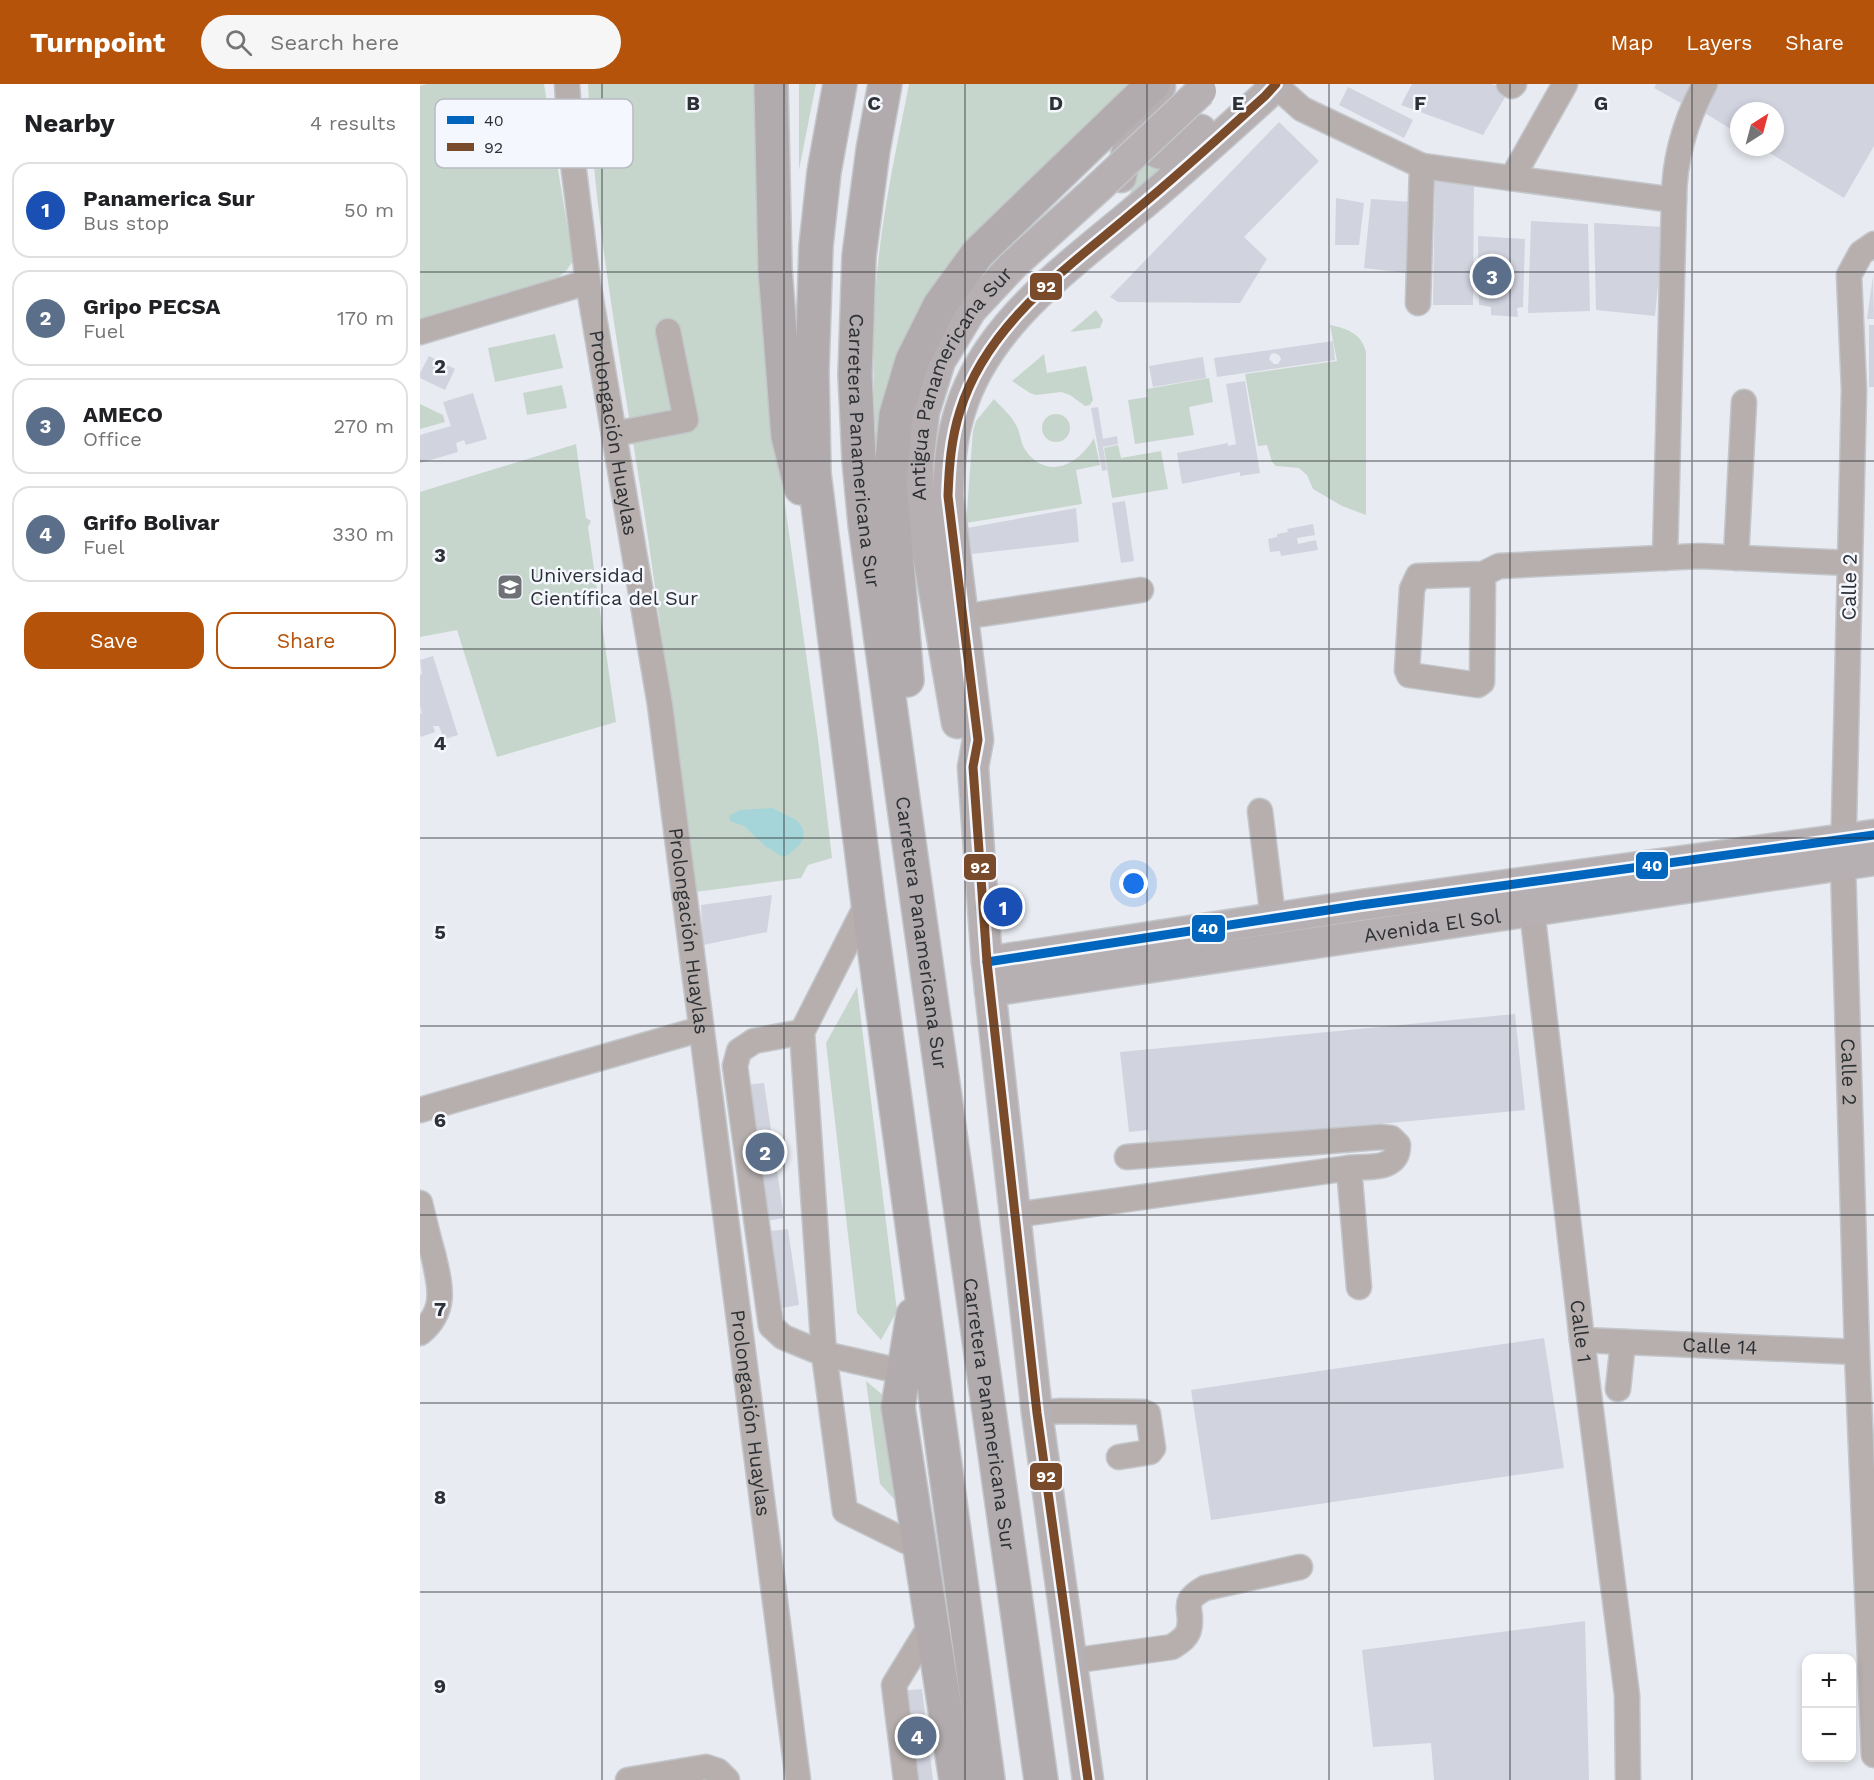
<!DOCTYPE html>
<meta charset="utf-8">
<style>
:root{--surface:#fff;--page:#f6f6f6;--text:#202124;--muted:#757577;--line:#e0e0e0;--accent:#b45309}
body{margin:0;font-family:"Work Sans",sans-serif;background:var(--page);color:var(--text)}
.controls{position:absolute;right:18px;bottom:18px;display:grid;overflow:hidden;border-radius:12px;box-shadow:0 3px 9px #0003}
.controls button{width:54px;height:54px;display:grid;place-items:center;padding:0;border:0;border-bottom:2px solid var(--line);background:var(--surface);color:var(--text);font:30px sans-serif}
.compass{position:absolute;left:1310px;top:18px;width:54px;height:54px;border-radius:50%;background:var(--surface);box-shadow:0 3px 9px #0003;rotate:36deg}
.you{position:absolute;left:714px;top:800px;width:21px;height:21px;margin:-15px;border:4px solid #fff;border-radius:50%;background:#1a73e8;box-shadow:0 0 0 9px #1a73e833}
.badge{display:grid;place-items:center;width:39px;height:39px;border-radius:50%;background:var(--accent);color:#fff;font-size:20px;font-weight:700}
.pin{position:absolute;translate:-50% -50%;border:3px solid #fff;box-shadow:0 2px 6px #0006}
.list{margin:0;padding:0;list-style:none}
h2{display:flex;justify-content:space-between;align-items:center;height:78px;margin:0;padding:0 24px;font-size:26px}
h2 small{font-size:20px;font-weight:400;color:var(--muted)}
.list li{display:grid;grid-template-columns:39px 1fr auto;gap:18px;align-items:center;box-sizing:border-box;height:96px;margin:0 12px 12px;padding:0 12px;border:2px solid var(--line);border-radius:18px}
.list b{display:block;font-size:22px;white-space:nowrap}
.list p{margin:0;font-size:20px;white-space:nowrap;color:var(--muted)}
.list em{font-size:20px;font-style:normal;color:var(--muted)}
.actions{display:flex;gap:12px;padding:18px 24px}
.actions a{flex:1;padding:14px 0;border:2px solid var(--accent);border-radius:18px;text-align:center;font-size:21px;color:var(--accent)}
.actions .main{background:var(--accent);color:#fff}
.icon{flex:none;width:33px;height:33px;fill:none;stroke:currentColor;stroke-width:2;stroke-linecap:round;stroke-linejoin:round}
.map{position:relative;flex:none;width:1454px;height:1696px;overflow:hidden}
header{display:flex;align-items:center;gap:36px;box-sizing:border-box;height:84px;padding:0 30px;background:var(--accent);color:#fff}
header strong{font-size:28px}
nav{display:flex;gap:33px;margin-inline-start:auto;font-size:21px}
.search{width:420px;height:54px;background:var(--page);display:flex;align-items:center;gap:15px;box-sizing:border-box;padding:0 21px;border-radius:33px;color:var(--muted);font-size:22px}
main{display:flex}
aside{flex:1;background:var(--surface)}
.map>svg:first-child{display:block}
.green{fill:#c7d6cc}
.water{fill:#a5d5d9}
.building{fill:#d1d3df;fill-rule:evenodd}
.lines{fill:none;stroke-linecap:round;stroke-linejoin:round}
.minor-casing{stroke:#c3c6ca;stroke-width:27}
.major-casing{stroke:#c3c6ca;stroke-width:33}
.highway-casing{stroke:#c3c6ca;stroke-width:36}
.minor{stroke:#b6afae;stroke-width:24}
.major{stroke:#b6b0b2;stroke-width:30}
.highway{stroke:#b1abad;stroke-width:33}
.major-bridge-casing{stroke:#c3c6ca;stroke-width:33;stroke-linecap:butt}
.major-bridge{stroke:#b6b0b2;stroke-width:30}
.bus-1-casing{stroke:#f4f7fe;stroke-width:14}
.bus-2-casing{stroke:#f4f7fe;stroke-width:14}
.bus-1{stroke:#0065bd;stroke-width:9}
.bus-2{stroke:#7a4b2a;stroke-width:9}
.grid{fill:none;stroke:#2d3034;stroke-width:1.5;stroke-opacity:0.55}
.labels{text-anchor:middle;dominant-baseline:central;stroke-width:5;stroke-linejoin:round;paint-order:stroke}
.street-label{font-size:20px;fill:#2d3034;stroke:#f4f7fe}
.poi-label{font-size:20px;fill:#2d3034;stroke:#f4f7fe;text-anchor:start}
.key{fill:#f4f7fe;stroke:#b8bbc1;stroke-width:1.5}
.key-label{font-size:16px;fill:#2d3034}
.grid-label{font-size:20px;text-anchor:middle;font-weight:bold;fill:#2d3034;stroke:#f4f7fe;stroke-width:5;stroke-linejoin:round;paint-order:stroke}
.line-badge{stroke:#f4f7fe;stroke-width:2}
.badge-label{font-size:16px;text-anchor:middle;font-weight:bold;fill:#fff}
</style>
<header>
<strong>Turnpoint</strong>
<div class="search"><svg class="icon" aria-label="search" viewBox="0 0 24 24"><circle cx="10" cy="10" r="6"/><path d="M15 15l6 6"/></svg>Search here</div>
<nav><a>Map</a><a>Layers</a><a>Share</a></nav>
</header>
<main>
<aside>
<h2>Nearby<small>4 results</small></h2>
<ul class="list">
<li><span class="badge" style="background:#1a4fb4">1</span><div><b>Panamerica Sur</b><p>Bus stop</p></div><em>50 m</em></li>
<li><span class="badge" style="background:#5c6f8a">2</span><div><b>Gripo PECSA</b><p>Fuel</p></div><em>170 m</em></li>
<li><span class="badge" style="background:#5c6f8a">3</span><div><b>AMECO</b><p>Office</p></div><em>270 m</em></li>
<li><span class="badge" style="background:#5c6f8a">4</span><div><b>Grifo Bolivar</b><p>Fuel</p></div><em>330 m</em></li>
</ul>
<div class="actions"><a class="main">Save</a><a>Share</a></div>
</aside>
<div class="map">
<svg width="1454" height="1696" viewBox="0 0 1454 1696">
<rect width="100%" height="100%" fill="#e8ebf1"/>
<path class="green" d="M7 0H124L153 177 146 187 134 197 0 237V2Z
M168 0H334V41L347 222 365 421 398 655 412 774 388 781 381 794 275 808C259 685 244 562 226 440 204 294 175 148 168 0Z
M379 0H396L379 86Z
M489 0H712L565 147 458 389C454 327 451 265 456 202 461 134 476 67 489 0Z
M723 75H725L740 87 711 111 710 109Z
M676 226 683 236 680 244 650 248Z
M910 241C928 245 941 249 946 268V431L922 422 893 405 887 391 879 384 856 382 852 378 847 361 838 362 825 290 917 277Z
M135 250 143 284 75 298 68 264Z
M624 270 627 289 666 282 673 316 670 321 665 322 650 311 641 308 616 311 610 309 592 297Z
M789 294 793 318 769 323 774 351 715 360 708 316 728 313 727 305Z
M142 301 147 324 107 331 103 309Z
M574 315C581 323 591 331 596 341 601 349 600 359 606 367 628 397 659 380 674 354L680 381 656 386 662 420 546 439 553 347 556 337Z
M0 320 23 331 25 338 0 345Z
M622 344a14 14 0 1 1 28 0a14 14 0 1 1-28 0Z
M156 360 166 434 171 437 168 443 196 638 77 673 37 546 0 553V408Z
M698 361 701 374 741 367 748 405 692 414 684 364Z
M437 903 477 1227 461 1256 437 1229 406 959Z
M446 1297 470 1317 489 1431 460 1400Z"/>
<path class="water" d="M353 724C360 729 374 733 379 739 392 753 375 768 363 773L345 762 324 742 310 737 309 732 320 726Z"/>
<path class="building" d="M992 0H1072L1088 8 1063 51 981 21Z
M1236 0H1270L1261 19 1234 4Z
M1294 0H1454V62L1424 114 1340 63H1355V27H1319V50L1280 26Z
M928 3 993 36 984 54 919 21Z
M859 38 899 77 824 153 847 175 820 219 698 218 690 213Z
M1015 91 1054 94 1053 221H1013Z
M916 114 944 119 939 161H915Z
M951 115 992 118 987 189 944 184Z
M1111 137 1168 140 1170 227 1108 229Z
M1174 139 1244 143 1235 232 1176 226Z
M1058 152 1105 155 1103 223 1097 224 1098 233 1071 231V223L1059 221Z
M1453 192 1454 235H1447Z
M1449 241H1454V303H1449Z
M913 257 915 276 797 293 794 274ZM854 269 859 271 861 275 858 280H854L849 275 851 270Z
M9 272 35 285 25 306 0 294V289Z
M783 273 786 294 733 303 729 282Z
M825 297 840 389 820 392V388L762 400 757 369 808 359V362L816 360 806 300Z
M53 309 67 355 46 361 44 356 36 359 38 368 0 379V351L31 342 23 318Z
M678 323 683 355 697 352 698 360 683 363 687 386 682 387 671 324Z
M705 417 714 477 701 479 692 419Z
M656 424 659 458 552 470 547 444Z
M893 440 895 451 877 454 878 460 896 456 898 466 861 472 860 467 850 468 848 455 857 453V450L868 448 867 445Z
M13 572 38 651 24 655 19 642H13L15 648 1 653 0 650V630L2 629 0 622V591L2 590 0 576Z
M352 811 347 848 283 861 281 821Z
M1095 930 1105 1026 729 1062 728 1046 709 1048 700 968Z
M344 999 364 1134 346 1137 325 1001Z
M368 1145 379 1221 362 1224 350 1147Z
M1124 1254 1144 1384 791 1436 771 1306Z
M1165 1537 1169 1696H1014L1011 1659 953 1663 942 1566Z
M502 1605 513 1696H491L480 1607Z"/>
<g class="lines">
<g class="minor-casing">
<g id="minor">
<path id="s1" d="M147 0 152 71 168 198 240 621 378 1696"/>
<path d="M1089 0 1092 2 1094 0"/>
<path d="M855 1 882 25 1002 82 998 219"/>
<path d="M1002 82 1254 116 1245 474"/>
<path d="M1092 94 1145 0"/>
<path d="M1254 116C1254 76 1266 35 1285 0"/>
<path id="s2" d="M1454 160 1441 169 1429 191 1434 306 1423 781 1437 1268 1454 1671"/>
<path d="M0 248 168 198"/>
<path d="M194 350 266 336 248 247"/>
<path d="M1316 474 1324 318"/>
<path d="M1063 490 1062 598 1058 601 989 591 987 586 992 505 998 492 1063 490 1079 482 1280 472 1429 479"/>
<path d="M542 533 721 506"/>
<path d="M840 727 853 834"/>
<path id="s3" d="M1110 809 1162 1256 1207 1611 1208 1696"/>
<path d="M448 818 382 948 404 1270 484 1288"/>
<path d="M382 948 334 957 319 967 315 982 351 1242 363 1253 404 1270 425 1427 500 1464"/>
<path d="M0 1026 281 945"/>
<path d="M707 1073 960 1053 971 1054 978 1061C978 1087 949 1082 929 1084"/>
<path d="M0 1119C4 1136 8 1153 13 1170 20 1201 28 1226 0 1249"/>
<path d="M595 1131 929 1084 939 1203"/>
<path id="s4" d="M1162 1256 1437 1268"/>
<path d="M1198 1305 1203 1258"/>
<path d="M617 1329 641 1327 723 1328 728 1330 733 1364 730 1368 699 1373"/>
<path d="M651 1577 752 1563C759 1558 767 1554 769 1545 774 1525 758 1519 785 1504L880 1483"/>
<path d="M208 1696 286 1683 298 1687 307 1696"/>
<path d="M486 1696 474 1601 512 1539"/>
</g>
</g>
<g class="major-casing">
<g id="major">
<path d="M721 36C721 40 720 46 721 50 725 65 742 75 755 68 765 64 773 53 781 46"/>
<path d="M701 93 710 54 721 32 740 3"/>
<path id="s5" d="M537 639 499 419 498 379 504 328 520 277 551 226 593 181 679 103"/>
<path d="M567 878 941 821 1454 751"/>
<path id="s6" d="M570 907 1454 776"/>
<path d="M668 1696 617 1329 567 878 553 683 558 656 528 412C529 383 531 355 540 327 566 241 646 185 711 130 757 92 801 52 845 12L856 0"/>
</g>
</g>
<g class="highway-casing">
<g id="highway">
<path d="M351 0 355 185 368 352 381 404"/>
<path d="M420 0 404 88 396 162 392 287 394 389 448 818 568 1696"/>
<path id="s7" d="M465 0 453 66 439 172 435 291 439 376 445 440 485 730 621 1696"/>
<path d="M487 596 470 398 476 331 492 277 520 221 558 169 733 0"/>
<path d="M493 1231 478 1323 536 1696"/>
</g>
</g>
<use href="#minor" class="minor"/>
<use href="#major" class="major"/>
<use href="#highway" class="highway"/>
<g class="major-bridge-casing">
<path id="major-bridge" d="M679 103 781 7"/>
</g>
<use href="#major-bridge" class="major-bridge"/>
<g class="bus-1-casing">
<path id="bus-1" d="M567 878 941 821 1454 751"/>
</g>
<g class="bus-2-casing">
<path id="bus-2" d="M668 1696 617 1329 567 878 553 683 558 656 528 412C529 383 531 355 540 327 566 241 646 185 711 130 757 92 801 52 845 12L856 0"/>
</g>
<use href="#bus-1" class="bus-1"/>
<use href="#bus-2" class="bus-2"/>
</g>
<path class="grid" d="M182 0V1696M364 0V1696M545 0V1696M727 0V1696M909 0V1696M1090 0V1696M1272 0V1696M0 188H1454M0 377H1454M0 565H1454M0 754H1454M0 942H1454M0 1131H1454M0 1319H1454M0 1508H1454"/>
<defs>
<g id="university-square" transform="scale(1.35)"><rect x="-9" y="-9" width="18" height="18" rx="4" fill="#6e7176" stroke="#f4f7fe"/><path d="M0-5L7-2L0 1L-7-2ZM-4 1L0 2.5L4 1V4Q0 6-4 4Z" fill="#fff"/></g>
</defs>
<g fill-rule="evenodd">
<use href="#university-square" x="90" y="503"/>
</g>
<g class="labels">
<g class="street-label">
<text stroke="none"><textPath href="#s5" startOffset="354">Antigua Panamericana Sur</textPath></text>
<text stroke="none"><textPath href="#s1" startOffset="352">Prolongación Huaylas</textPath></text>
<text stroke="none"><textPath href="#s7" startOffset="369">Carretera Panamericana Sur</textPath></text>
<text transform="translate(1429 503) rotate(-89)">Calle 2</text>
<text stroke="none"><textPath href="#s6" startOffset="447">Avenida El Sol</textPath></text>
<text stroke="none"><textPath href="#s1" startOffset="856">Prolongación Huaylas</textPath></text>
<text stroke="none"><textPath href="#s7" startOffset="855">Carretera Panamericana Sur</textPath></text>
<text stroke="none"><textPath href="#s2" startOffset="838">Calle 2</textPath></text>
<text stroke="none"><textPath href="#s3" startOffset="441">Calle 1</textPath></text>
<text stroke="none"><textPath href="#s4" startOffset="138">Calle 14</textPath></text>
<text stroke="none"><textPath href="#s1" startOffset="1342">Prolongación Huaylas</textPath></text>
<text stroke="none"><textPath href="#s7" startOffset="1341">Carretera Panamericana Sur</textPath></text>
</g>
<g class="poi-label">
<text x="110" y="491">Universidad<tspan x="110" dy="23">Científica del Sur</tspan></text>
</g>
</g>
<rect x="15" y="15" width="198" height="69" rx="9" class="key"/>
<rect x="27" y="32" width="27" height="8" fill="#0065bd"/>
<rect x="27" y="59" width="27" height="8" fill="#7a4b2a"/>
<g class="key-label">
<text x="64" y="42">40</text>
<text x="64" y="69">92</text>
</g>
<g class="grid-label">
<text x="273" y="26">B</text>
<text x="454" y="26">C</text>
<text x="636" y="26">D</text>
<text x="818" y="26">E</text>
<text x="1000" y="26">F</text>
<text x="1181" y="26">G</text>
<text x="20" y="289">2</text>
<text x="20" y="478">3</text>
<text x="20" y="666">4</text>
<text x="20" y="855">5</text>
<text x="20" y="1043">6</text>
<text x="20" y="1232">7</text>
<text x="20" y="1420">8</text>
<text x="20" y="1609">9</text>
</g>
<g class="line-badge">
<rect x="609" y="188" width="34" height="29" rx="6" fill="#7a4b2a"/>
<rect x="1215" y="767" width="34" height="29" rx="6" fill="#0065bd"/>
<rect x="543" y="769" width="34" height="28" rx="6" fill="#7a4b2a"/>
<rect x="771" y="830" width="35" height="29" rx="6" fill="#0065bd"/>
<rect x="609" y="1378" width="34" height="29" rx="6" fill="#7a4b2a"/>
</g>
<g class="badge-label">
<text x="626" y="208">92</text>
<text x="1232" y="787">40</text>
<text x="560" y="789">92</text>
<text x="788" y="850">40</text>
<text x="626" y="1398">92</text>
</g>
</svg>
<div class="controls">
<button>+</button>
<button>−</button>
</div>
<svg class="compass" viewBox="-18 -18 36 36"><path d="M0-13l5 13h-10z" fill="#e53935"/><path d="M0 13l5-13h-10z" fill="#757577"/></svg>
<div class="you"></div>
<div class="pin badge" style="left:583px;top:823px;background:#1a4fb4">1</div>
<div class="pin badge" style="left:345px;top:1068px;background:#5c6f8a">2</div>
<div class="pin badge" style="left:1072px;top:192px;background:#5c6f8a">3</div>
<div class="pin badge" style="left:497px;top:1652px;background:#5c6f8a">4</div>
</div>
</main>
